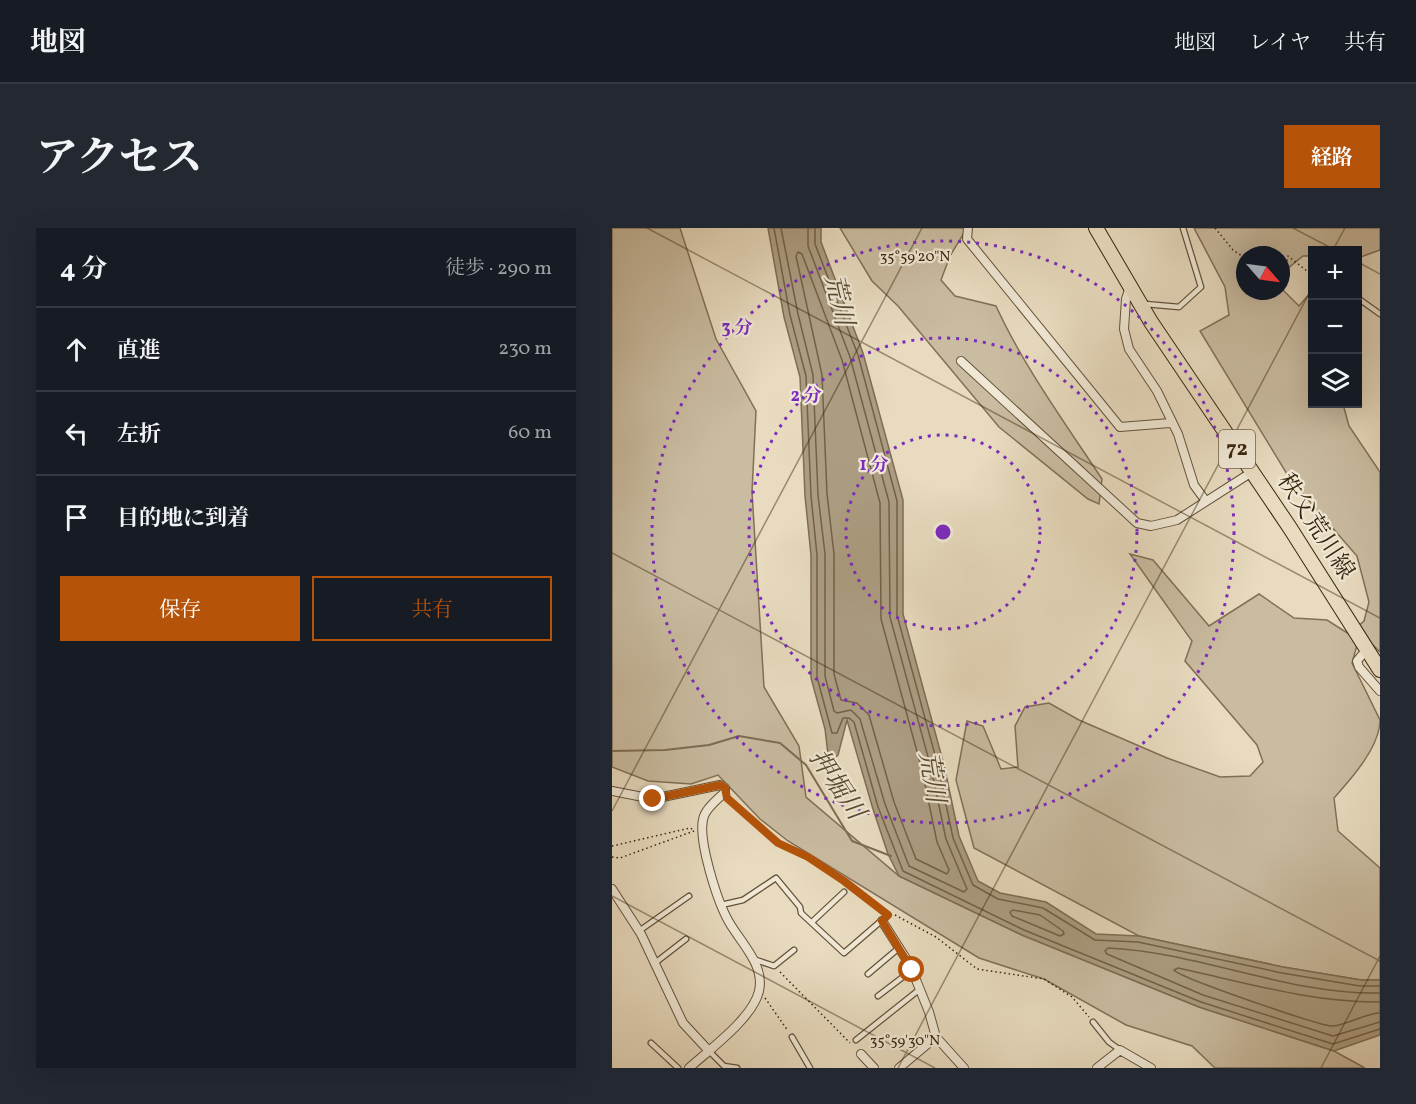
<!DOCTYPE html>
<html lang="ja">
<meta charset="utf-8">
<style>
:root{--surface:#171b24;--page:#242831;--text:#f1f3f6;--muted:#9ea1a6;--line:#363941;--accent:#b45309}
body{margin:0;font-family:Vollkorn,"Noto Serif JP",serif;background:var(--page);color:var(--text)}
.controls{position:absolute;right:18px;top:18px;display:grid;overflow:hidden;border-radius:0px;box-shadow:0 6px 24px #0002}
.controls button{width:54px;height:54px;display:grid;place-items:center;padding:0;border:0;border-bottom:2px solid var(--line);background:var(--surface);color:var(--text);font:30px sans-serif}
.compass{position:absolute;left:624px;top:18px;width:54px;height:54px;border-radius:50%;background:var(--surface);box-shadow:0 6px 24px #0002;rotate:118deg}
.stop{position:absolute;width:18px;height:18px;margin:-14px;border:4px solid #b45309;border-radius:50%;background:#fff}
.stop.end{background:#b45309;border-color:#fff;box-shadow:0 2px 6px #0008}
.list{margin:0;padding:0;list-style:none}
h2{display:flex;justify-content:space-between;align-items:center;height:78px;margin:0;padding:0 24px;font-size:26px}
h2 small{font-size:20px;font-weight:400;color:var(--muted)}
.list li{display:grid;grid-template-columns:39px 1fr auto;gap:18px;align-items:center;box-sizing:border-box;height:84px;padding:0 24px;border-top:2px solid var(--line)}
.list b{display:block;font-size:22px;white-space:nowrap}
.list em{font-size:20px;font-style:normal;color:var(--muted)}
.actions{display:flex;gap:12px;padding:18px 24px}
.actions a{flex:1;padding:14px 0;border:2px solid var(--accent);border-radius:0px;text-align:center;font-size:21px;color:var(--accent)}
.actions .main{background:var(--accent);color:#fff}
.icon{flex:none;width:33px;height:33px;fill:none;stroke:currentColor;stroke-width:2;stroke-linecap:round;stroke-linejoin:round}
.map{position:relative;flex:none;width:768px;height:840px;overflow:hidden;border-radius:0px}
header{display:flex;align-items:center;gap:36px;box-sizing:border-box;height:84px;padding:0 30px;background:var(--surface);border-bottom:2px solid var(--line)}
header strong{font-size:28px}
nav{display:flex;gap:33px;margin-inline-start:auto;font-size:21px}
.intro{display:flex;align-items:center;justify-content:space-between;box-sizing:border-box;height:144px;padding:0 36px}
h1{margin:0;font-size:42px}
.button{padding:15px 27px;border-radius:0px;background:var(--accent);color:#fff;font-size:21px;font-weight:700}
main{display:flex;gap:36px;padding:0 36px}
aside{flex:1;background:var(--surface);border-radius:0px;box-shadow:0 6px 24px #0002}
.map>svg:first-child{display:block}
.green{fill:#cabca1;stroke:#807057;stroke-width:1.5}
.water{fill:#ac9d82;stroke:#7d6d53;stroke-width:1.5}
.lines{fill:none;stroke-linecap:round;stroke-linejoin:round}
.shore{stroke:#726148;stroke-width:1.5}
.stream{stroke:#7d6d53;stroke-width:2}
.service-casing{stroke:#63523a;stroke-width:7}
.minor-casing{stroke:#63523a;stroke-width:10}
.primary-casing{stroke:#37250d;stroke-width:16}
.path{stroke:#37250d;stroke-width:1.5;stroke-dasharray:1.5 3;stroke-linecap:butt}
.service{stroke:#f0e8d5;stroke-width:4.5}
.minor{stroke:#f0e8d5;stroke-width:8}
.primary{stroke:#e8dbbf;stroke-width:14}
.route{stroke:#b45309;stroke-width:8}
.ticks{fill:none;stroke:#37250d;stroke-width:1.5;stroke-opacity:0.45}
.ring{fill:none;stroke:#7b2cbf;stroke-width:3;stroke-dasharray:3 6}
.labels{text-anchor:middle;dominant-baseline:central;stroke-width:4.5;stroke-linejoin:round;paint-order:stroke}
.shield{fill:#f0e8d5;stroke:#6e6049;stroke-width:1.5}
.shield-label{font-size:22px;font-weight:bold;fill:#37250d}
.street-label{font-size:24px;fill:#37250d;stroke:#f0e8d5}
.water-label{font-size:26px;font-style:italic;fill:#5a4930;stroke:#f0e8d5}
.ticks-label{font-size:15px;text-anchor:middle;fill:#37250d;stroke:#f0e8d5;stroke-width:4.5;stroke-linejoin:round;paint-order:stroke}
.centre{fill:#7b2cbf;stroke:#f0e8d5;stroke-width:3}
.ring-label{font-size:18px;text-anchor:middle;font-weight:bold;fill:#7b2cbf;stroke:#f0e8d5;stroke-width:4.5;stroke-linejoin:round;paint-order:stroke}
</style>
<header>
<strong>地図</strong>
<nav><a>地図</a><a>レイヤ</a><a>共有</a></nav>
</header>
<div class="intro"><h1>アクセス</h1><a class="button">経路</a></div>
<main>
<aside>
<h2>4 分<small>徒歩 · 290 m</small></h2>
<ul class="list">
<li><svg class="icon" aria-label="ahead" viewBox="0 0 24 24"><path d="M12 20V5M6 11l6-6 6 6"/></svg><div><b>直進</b></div><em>230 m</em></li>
<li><svg class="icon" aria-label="left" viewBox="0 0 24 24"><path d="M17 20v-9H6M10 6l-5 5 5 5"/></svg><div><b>左折</b></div><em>60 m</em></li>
<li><svg class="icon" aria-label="arrive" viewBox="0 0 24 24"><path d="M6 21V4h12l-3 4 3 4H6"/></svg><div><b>目的地に到着</b></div></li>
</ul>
<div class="actions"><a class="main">保存</a><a>共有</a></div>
</aside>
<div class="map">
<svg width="768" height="840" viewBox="0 0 768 840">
<rect width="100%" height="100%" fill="#e8dbbf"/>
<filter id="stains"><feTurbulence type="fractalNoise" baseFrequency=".00333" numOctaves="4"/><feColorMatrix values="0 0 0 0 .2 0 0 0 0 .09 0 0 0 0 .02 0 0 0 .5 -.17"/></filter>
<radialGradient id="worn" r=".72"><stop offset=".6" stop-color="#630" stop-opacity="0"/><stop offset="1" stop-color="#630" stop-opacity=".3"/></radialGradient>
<path class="green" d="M0 0H68L104 111 144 183 140 264 152 459 187 518 194 569 287 648 410 707 587 779 722 823 753 840H603L580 818 514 797 432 751 367 730 176 613 148 591 106 547 79 556 36 553 0 539Z
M228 0H355L338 28 329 52 343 68 384 78C412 139 453 195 490 251L487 276 476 271 387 199 286 78 260 53Z
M582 0H768V22L746 30V22H700V28H691L669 46V27H633V63H669V60L687 78 700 63V176H731L737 198 768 244V424L761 417H745L740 435 768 492C768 519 739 551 722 570L726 603 768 640V752H749L671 739 527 708 362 620 344 552 355 493 371 498 389 541 406 539 403 498 413 479 437 475 467 492 555 530 608 549 638 548 651 534 645 517 573 433 580 413 518 326 541 332 597 398 647 366 682 390 715 392 737 406 752 393 757 374 745 328 678 251 588 103 617 87 613 59Z"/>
<path class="water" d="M156 0H209V14L251 125 291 272V386L332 537 347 608 366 653 388 665 434 674 484 706 527 708 671 739 749 752H768V807L722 823 587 779 410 707 287 648 276 626 261 581 235 492 226 527 217 535 213 501 199 450V327L193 268 188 149 172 89Z"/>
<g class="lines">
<path class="shore" d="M162 0 178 87 194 148 199 268 205 327V449L220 505H225L231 490H237L242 494 266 579 291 643 412 702 589 774 721 816 768 801
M169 0 186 86 201 147 206 267 213 326V448L222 483 225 485 239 482 248 491 273 576 297 638 352 664 355 661 334 611 319 540 278 389 277 274 238 129 196 18V0
M203 0V16L246 127 285 273V387L326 538 341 610 361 657 386 671 431 680 483 712 526 714 670 745 748 758H768
M186 24 190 26 230 132 268 275 269 391 310 542 325 614 337 642 335 646 304 631 282 574 257 487 245 475 229 472 222 446V326L215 266 210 147 184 28Z
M401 682 428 687 451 703 452 706 448 708 400 688 398 684Z
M768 765C676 767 587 724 496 720L493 723 495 726 591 767 721 808 768 794
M768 774C701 775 631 754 566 740L562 742C568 750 703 796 719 798 731 799 753 785 768 785"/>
<path class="stream" d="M0 523 53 522 97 517 127 508 168 515 194 537 240 613 279 628"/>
<g class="service-casing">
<path id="service" d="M747 71 768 86
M533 76 567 79 589 59 571 0
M109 677 131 672 164 650 188 679 189 685 232 725 276 687
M200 694 232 664
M27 703 77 668
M141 731 162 738 182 722
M43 735 74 711
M256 746 288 719
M266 768 300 742
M481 794 497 814 508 822
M180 809 198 840
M244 812 308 761
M39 815 66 840
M97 823 112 838 125 840"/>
</g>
<g class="minor-casing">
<path id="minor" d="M356 0 355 11 508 199 558 195
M518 59 514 71 512 101 517 121 545 163 566 206 582 257 593 272
M349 133 525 295 539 298 565 292 640 244
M755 421 745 433 747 439 768 463
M0 563 41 571 108 557 113 560V564C106 571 95 579 92 588 84 609 106 675 117 694 129 715 153 737 147 763 141 790 97 822 77 840
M0 661 29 706 71 795 97 823
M270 693 298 737 317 784 324 809 352 840
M249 826 262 840
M287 840 324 809
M485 840 508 822 539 840"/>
</g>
<g class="primary-casing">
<path id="primary" d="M484 0 539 94 678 300 768 442"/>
</g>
<path class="path" d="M603 0 621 22 633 30
M669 37H674L676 28 700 47
M117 573 166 615 196 629 233 653 271 683
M0 618 78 600 82 602
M0 629 8 630 82 603
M283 687 324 709 365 741 432 751 460 769 477 789
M168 744 238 815
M153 770 176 803"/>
<use href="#service" class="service"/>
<use href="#minor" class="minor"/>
<use href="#primary" class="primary"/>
</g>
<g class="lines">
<path class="route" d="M41 571 108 557 113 560 115 570 166 615 196 629 232 653 276 687 270 693 300 742"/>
</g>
<path class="ticks" d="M35 0 768 390M681 0 723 22M721 22 733 0M746 34 768 46M0 325 768 733M0 583 310 0M0 668 323 840M286 840 700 60M709 840 768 728"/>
<g class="ring">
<circle cx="331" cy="304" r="97"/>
<circle cx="331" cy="304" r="194"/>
<circle cx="331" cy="304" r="291"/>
</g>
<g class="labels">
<rect class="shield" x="607" y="202" width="36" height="38" rx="4.5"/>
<g class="shield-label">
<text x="625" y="221">72</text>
</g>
<g class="street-label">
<text transform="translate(703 299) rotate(57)">秩父荒川線</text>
</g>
<g class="water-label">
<text transform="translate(226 72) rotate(77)">荒川</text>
<text transform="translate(319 549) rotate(81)">荒川</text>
<text transform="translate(224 557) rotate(56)">押堀川</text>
</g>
</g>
<g class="ticks-label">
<text x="303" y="33">35°59'20"N</text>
<text x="293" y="817">35°59'30"N</text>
</g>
<circle cx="331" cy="304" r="9" class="centre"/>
<g class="ring-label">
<text x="125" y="105">3 分</text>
<text x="194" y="173">2 分</text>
<text x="262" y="242">1 分</text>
</g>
<rect width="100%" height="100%" filter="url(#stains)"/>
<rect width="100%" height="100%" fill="url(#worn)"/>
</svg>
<div class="controls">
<button>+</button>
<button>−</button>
<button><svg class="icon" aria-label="layers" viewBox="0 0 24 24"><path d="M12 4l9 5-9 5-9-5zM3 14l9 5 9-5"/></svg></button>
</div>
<svg class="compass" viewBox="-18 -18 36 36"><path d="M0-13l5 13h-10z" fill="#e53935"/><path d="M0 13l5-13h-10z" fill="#9ea1a6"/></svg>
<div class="stop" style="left:300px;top:742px"></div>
<div class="stop end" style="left:41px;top:571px"></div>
</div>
</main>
